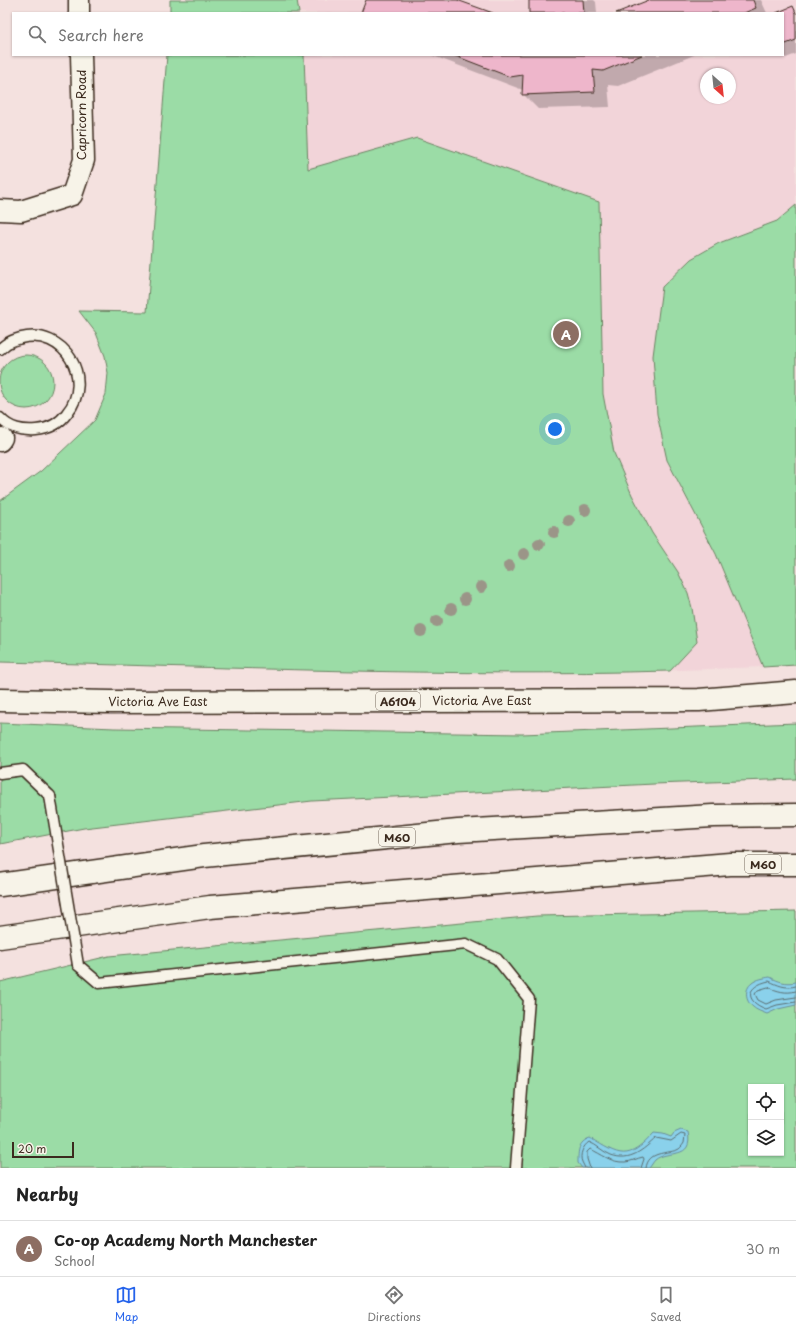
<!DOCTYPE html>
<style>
:root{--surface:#fff;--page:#f2f2f2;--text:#222;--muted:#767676;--line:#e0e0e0;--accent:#2563eb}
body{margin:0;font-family:"Playpen Sans",sans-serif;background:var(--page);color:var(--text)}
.controls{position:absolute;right:12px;bottom:12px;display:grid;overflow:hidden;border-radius:0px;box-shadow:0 1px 3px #0004}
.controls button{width:36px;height:36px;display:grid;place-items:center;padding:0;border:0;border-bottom:1px solid var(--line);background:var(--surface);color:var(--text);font:20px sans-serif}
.compass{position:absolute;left:700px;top:68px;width:36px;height:36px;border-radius:50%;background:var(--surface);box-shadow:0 1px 3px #0004;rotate:153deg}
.scale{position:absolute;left:12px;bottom:10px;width:62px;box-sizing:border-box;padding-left:4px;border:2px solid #3b2a1e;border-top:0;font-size:11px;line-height:14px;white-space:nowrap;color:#3b2a1e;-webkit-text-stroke:3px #f7f3e8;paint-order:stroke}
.you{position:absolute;left:555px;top:429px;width:14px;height:14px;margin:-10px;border:3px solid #fff;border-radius:50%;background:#1a73e8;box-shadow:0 0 0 6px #1a73e833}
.badge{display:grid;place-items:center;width:26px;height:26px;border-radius:50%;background:var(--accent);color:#fff;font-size:13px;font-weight:700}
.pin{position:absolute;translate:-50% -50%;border:2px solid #fff;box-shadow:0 1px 4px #0006}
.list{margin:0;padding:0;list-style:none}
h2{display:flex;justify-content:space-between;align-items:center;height:52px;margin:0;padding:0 16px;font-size:17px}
h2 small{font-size:13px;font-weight:400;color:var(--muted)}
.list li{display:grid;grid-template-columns:26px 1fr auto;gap:12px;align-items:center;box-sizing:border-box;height:56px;padding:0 16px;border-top:1px solid var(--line)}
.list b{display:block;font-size:15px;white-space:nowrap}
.list p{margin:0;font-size:13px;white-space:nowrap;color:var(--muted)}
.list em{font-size:13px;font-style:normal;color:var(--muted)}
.icon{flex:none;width:22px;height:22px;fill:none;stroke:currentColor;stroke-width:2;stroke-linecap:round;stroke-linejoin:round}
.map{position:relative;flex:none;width:796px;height:1168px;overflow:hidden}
.search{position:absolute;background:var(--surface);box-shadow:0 1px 3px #0004;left:12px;right:12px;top:12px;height:44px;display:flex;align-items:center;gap:10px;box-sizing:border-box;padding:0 14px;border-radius:0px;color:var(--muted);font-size:15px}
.sheet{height:108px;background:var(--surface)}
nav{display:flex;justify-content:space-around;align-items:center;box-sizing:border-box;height:56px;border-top:1px solid var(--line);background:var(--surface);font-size:11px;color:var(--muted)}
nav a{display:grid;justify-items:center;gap:2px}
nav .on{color:var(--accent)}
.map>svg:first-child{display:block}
.built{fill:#f2d4d9;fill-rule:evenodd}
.green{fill:#9bdca6;stroke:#6b8362;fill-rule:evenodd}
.water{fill:#8ad1eb;stroke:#6a8e99}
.shadow{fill:#0003}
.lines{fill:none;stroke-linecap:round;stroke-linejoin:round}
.shore{stroke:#5b6d70;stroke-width:1}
.building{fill:#eeb6cb;stroke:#3b2a1e}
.service-casing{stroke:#3b2a1e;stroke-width:13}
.minor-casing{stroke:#3b2a1e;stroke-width:23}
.primary-casing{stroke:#3b2a1e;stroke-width:25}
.motorway-casing{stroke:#3b2a1e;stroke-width:25}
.service{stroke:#f7f3e8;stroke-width:10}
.minor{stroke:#f7f3e8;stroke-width:20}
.primary{stroke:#f7f3e8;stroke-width:22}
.motorway{stroke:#f7f3e8;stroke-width:22}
.service-bridge-casing{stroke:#3b2a1e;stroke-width:13;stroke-linecap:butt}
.service-bridge{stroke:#f7f3e8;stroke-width:10}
.tree{fill:#9b9588}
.labels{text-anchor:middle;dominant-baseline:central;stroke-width:4;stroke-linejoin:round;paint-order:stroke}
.shield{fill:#f7f3e8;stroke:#73665b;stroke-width:1}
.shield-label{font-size:11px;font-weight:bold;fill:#3b2a1e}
.street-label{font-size:12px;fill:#3b2a1e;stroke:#f7f3e8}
</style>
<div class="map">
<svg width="796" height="1168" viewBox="0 0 796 1168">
<rect width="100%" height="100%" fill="#f4e1df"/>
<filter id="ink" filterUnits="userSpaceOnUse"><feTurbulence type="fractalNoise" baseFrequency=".025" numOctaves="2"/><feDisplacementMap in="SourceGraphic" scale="8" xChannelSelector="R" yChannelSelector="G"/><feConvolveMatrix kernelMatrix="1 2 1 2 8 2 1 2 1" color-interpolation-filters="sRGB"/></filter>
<g filter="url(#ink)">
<path class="built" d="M297 0H796V216L777 221 719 243 691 259 667 460 716 554 763 667 600 673 308 183 304 55H783V13H299ZM706 74H730V98H706Z"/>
<path class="green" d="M170 0H297L299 13H170Z
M167 55H304L308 169 417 138 599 202 603 394 614 453 632 495 652 533 678 572 688 593 692 608 697 642 670 671C447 677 223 667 0 662V501L41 471 95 420 106 394 108 373 105 356 96 333 79 311 147 312Z
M796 205V665L763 667 716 554 667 460 657 414 653 356 662 287 691 259 719 243 777 221Z
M-1 382a27 27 0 1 1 54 0a27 27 0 1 1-54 0Z
M0 723 114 728 522 734 796 723V779L654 784 312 801 84 828 0 844Z
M796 911V1168H0V982L109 956 537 916ZM751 1087H781V1153H751Z"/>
<path class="water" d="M770 977C779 982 786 984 796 982V1005L778 1009 767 1014C762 1012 756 1010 753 1007 745 1001 744 989 752 983 757 979 764 978 770 977Z
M681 1130 688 1132C694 1161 667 1149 655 1160 653 1162 651 1166 649 1168H582L578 1163C578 1151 578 1142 590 1138 620 1156 628 1162 654 1133L663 1134 671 1137 674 1133Z"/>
<path class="shadow" d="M530 0H594L596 2 597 13H530Z
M652 0H761L767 13H619Z
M793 7 796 10V54L786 58 783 55V13H779Z
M431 55H694L618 86 608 85 610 107 538 109 523 94V90Z"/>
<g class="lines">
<path class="shore" d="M796 986C785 989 778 985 769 981 746 986 744 1001 766 1009L777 1005 796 1002
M796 991C786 994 777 991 768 987L758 990 755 994 758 1000 766 1004 776 1000 796 997
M585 1168C584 1166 583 1164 582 1162 579 1155 583 1146 589 1142 597 1145 603 1152 611 1155 630 1162 643 1150 656 1138L671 1141 681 1134 685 1135 684 1143C682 1146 680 1149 677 1150 666 1154 648 1151 646 1168
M590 1168 587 1159V1152L590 1149C602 1154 611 1163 625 1162 631 1162 637 1158 643 1157L644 1159 641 1168"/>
</g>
<path class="building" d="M366 0H457L493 13H361Z
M529 0H583L584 13H529Z
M649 0H753L756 8 744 13H616Z
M793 6 796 13V40L783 45V13H776Z
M453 55H642L603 71 593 70 595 92 522 95 523 75 510 77Z"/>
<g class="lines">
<g class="service-casing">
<path id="service" d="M0 349C3 347 6 343 10 342 13 340 18 339 21 338 64 327 95 379 67 413 60 423 49 429 36 430 22 431 10 429 0 418
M0 773 23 770 50 796
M78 965 99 983 466 944 497 959 529 999 516 1168"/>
</g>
<g class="minor-casing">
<path id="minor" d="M79 0V13
M0 210 21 211 72 195 84 160 81 55
M0 441 2 438"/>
</g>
<g class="primary-casing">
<path id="primary" d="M0 700 111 702 699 700 796 692"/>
</g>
<g class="motorway-casing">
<path id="motorway" d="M0 885 204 856 458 831 713 816 796 815
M0 937 210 907 730 864H796"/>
</g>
<use href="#service" class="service"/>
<use href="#minor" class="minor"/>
<use href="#primary" class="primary"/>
<use href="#motorway" class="motorway"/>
<g class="service-bridge-casing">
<path id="service-bridge" d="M50 796 78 965"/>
</g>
<use href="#service-bridge" class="service-bridge"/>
</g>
<g class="tree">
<circle cx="585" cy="510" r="6"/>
<circle cx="569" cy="521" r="6"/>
<circle cx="554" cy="532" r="6"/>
<circle cx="539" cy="544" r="6"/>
<circle cx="524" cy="554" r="6"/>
<circle cx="509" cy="566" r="6"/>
<circle cx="481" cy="587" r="6"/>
<circle cx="465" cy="599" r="6"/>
<circle cx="451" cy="609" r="6"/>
<circle cx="437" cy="621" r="6"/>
<circle cx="421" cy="631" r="6"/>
</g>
</g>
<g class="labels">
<g class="shield">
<rect x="376" y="692" width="44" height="18" rx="3"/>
<rect x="379" y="828" width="36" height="18" rx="3"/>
<rect x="745" y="855" width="36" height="18" rx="3"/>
</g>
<g class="shield-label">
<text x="398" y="701">A6104</text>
<text x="397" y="837">M60</text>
<text x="763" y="864">M60</text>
</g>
<g class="street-label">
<text transform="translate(81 115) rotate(-90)">Capricorn Road</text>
<text x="482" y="700">Victoria Ave East</text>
<text x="158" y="701">Victoria Ave East</text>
</g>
</g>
</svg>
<div class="controls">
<button><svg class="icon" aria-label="locate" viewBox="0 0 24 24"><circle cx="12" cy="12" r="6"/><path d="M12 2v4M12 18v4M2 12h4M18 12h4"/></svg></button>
<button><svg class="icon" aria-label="layers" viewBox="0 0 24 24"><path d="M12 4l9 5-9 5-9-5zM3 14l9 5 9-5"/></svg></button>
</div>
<svg class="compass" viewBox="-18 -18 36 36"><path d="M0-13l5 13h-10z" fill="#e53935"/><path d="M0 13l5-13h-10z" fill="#767676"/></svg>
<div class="scale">20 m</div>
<div class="you"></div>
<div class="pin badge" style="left:566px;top:334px;background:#8d6e63">A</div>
<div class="search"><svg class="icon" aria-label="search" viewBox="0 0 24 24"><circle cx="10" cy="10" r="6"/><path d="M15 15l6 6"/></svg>Search here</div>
</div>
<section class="sheet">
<h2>Nearby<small></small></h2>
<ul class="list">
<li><span class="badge" style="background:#8d6e63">A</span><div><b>Co-op Academy North Manchester</b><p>School</p></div><em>30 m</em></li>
</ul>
</section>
<nav>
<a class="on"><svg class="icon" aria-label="map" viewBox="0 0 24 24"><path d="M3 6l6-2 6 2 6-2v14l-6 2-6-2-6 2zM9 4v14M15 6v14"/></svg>Map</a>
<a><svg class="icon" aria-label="directions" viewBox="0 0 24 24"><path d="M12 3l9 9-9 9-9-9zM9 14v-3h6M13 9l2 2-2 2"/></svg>Directions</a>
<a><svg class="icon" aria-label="saved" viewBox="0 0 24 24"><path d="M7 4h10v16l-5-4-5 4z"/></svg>Saved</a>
</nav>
